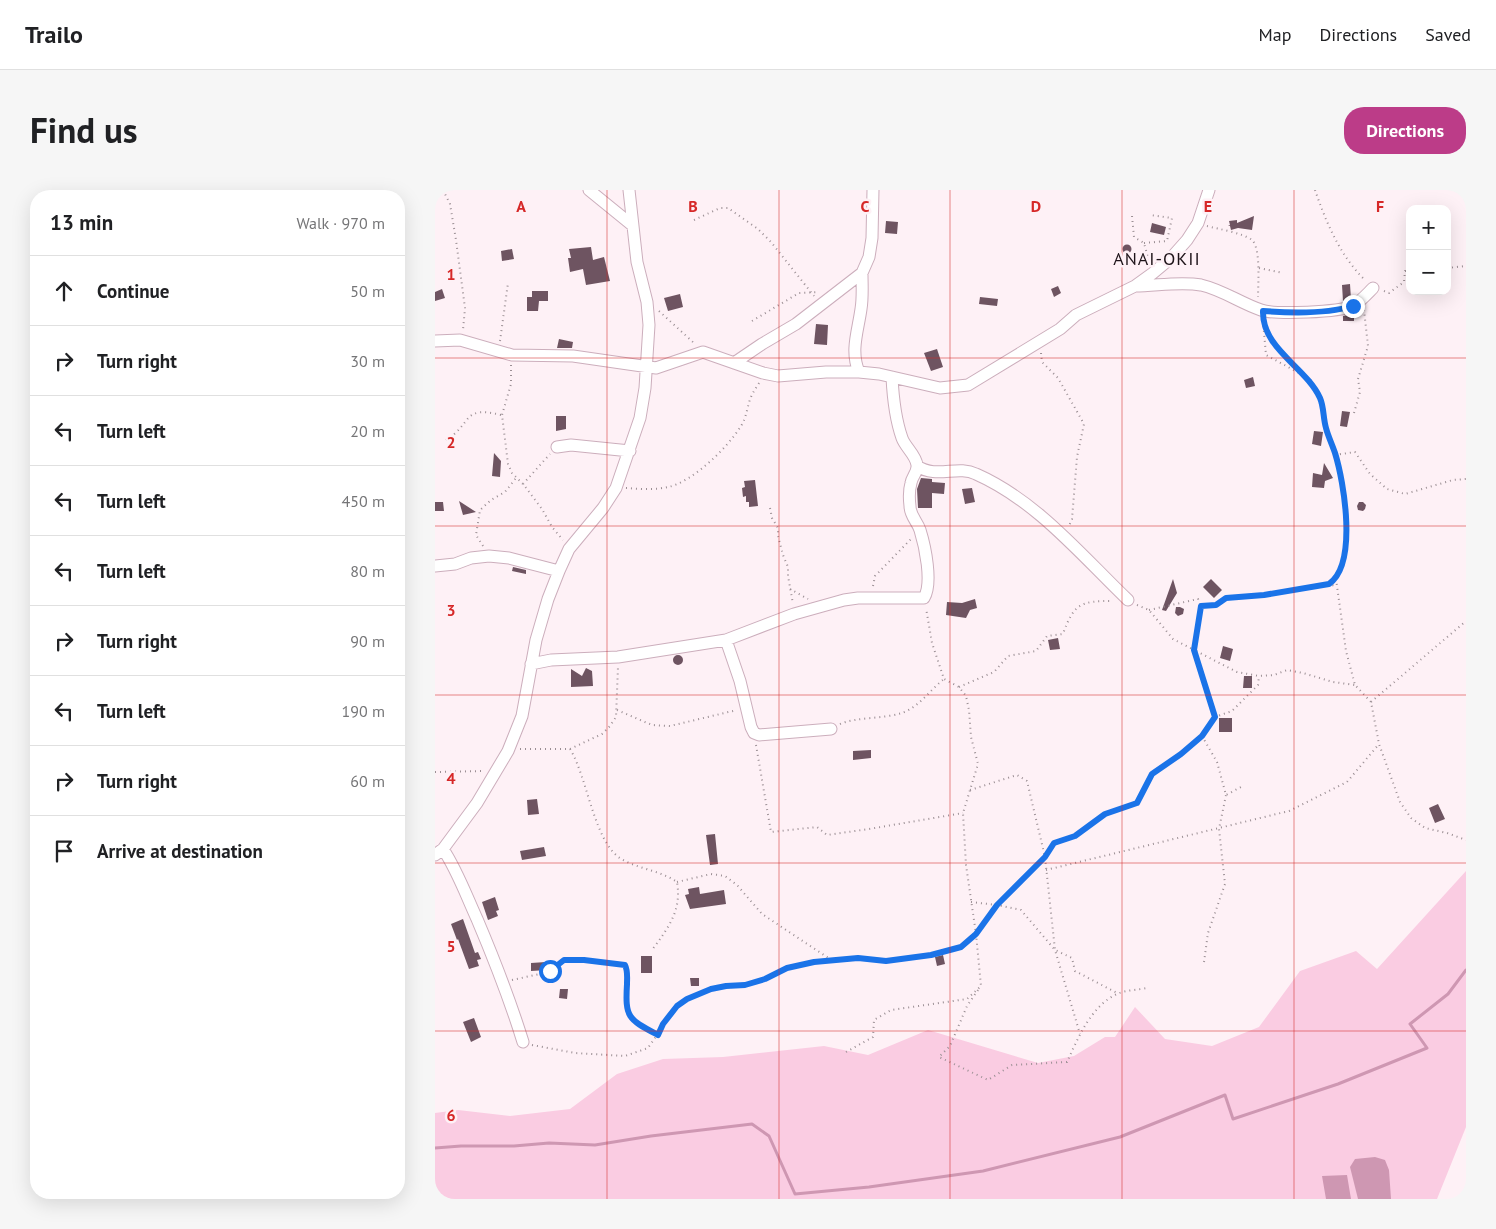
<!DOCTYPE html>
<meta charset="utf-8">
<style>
:root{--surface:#fff;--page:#f6f6f6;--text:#202124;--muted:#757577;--line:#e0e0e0;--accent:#bc3c88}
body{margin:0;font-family:"PT Sans",sans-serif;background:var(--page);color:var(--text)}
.controls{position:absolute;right:15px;top:15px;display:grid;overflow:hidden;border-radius:10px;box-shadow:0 5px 20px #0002}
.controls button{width:45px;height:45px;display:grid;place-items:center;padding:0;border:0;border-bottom:1px solid var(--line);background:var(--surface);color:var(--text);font:25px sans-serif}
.stop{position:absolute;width:15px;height:15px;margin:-11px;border:4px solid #1a73e8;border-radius:50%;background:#fff}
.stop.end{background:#1a73e8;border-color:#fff;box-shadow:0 1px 5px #0008}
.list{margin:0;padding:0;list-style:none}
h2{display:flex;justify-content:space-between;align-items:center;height:65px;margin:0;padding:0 20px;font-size:21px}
h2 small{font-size:16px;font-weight:400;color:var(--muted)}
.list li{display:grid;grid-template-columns:32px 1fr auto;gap:15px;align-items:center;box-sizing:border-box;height:70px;padding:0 20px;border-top:1px solid var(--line)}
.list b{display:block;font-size:19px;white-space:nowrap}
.list em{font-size:16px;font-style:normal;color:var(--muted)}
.icon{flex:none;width:28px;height:28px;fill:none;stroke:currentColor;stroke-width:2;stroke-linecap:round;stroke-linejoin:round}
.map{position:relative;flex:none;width:1031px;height:1009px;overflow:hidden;border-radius:20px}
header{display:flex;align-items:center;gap:30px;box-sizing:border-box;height:70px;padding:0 25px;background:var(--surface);border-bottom:1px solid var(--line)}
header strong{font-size:24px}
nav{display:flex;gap:28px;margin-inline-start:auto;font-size:18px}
.intro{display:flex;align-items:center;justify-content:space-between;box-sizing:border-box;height:120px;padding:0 30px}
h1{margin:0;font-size:35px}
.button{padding:12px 22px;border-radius:20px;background:var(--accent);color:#fff;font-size:18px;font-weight:700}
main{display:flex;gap:30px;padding:0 30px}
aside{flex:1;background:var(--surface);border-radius:20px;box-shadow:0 5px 20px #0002}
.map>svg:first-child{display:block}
.green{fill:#facce2}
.water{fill:#ce97b2}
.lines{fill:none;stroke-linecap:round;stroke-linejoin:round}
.stream{stroke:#ce97b2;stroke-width:3}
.building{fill:#6e5461}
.minor-casing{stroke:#ccaebc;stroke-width:13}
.path{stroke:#9b8f94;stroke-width:2;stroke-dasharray:1 4;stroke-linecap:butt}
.minor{stroke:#fff;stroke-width:11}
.route{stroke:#1a73e8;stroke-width:6}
.grid{fill:none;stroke:#d62828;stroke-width:1;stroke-opacity:0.55}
.labels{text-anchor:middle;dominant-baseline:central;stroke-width:5;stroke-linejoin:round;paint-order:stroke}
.quarter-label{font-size:18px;letter-spacing:1px;fill:#1d1318;stroke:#fef1f6}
.grid-label{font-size:16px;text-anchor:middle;font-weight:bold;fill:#d62828;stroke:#fef1f6;stroke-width:5;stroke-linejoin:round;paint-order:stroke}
</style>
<header>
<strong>Trailo</strong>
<nav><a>Map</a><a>Directions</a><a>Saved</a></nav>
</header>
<div class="intro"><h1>Find us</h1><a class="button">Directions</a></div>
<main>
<aside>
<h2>13 min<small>Walk · 970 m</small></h2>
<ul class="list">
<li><svg class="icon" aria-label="ahead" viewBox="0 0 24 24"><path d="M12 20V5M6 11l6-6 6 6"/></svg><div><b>Continue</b></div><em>50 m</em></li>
<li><svg class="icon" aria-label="right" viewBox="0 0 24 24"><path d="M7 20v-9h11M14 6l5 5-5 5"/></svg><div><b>Turn right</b></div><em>30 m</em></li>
<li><svg class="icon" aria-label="left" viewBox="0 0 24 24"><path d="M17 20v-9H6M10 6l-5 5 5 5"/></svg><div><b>Turn left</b></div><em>20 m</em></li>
<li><svg class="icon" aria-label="left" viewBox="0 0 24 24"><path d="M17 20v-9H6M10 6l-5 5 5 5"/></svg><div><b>Turn left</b></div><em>450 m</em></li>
<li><svg class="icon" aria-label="left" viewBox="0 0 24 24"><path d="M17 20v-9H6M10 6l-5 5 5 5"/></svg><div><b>Turn left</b></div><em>80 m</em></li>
<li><svg class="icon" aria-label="right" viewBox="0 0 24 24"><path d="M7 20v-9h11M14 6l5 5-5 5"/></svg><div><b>Turn right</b></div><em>90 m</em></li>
<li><svg class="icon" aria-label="left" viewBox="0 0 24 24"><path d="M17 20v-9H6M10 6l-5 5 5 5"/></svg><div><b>Turn left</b></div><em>190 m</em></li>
<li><svg class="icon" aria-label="right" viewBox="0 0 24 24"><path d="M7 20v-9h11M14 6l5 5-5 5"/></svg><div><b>Turn right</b></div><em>60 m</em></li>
<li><svg class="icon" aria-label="arrive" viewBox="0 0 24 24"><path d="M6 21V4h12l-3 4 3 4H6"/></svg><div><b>Arrive at destination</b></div></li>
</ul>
</aside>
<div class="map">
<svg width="1031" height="1009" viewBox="0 0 1031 1009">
<rect width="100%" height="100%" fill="#fef1f6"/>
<path class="green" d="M1031 681V937L1002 1009H0V923L23 920 75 926 135 919 182 884 228 869 288 867 389 856 433 865 493 840 603 873 639 866 670 847H680L700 817 730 849 777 856 824 837 865 781 921 761 942 779Z"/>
<path class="water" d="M940 967 950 970 954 980 956 1009H923L915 977 920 969Z
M912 985 916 1009H891L887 986Z"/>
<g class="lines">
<path class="stream" d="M0 958 26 956H79L114 953 160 955 216 946 317 934 334 946 360 1004 434 997 548 981 685 947 790 905 798 929 903 894 992 858 975 834 1013 804 1031 780"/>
</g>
<path class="building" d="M819 26 817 40 803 38 796 40 795 36H793L795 35 794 31 802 30V33Z
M451 31 463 32 462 44 450 43Z
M717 33 731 37 729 45 715 42Z
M687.5 59a4.5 4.5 0 1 1 9 0a4.5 4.5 0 1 1-9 0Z
M156 57 158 70 169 67 175 91 151 95 148 79 135 82 133 68H136L134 59Z
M77 59 79 69 67 71 66 61Z
M915 94 916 109 908 111 907 95Z
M623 96 626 103 619 107 616 99Z
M7 99 10 108 0 111V102Z
M97 101H113V111H104L103 121H92V107H97Z
M245 104 248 117 233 121 229 108Z
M545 107 563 109 562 116 544 114Z
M919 124V131H908V126Z
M381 134 393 135 392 155 379 154Z
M124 149 138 152 137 158H122Z
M502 159 508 177 496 181 489 163Z
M818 187 820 196 811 198 809 190Z
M907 221 915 222 912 237 905 236Z
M121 226H131V239L121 241Z
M879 241 888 242 886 256 877 254Z
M59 263 66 271 65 287 57 286Z
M889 273 898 288 890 291 889 298 877 297 878 283 887 285Z
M486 288 497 289V292L510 293 509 304 497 303V318H483L482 299Z
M320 290 323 316 314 317V312H311V306L308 307 307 298 310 297 309 291Z
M537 298 540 312 530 314 527 299Z
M24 311 41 322 28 325Z
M0 312H8L9 321H0Z
M924 312H928L931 315 930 319 928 321 923 320 922 316Z
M78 377 91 380V384L77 381Z
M738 389 742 403 731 421 727 420Z
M776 389 787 400 779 408 768 397Z
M540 409 542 418 535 420 531 428 511 425 512 412 527 413Z
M741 417H745L749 419 748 424 743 426 740 423Z
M623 448 625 459 615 460 613 450Z
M788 456 798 459 795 471 785 468Z
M238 470a5 5 0 1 1 10 0a5 5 0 1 1-10 0Z
M151 478 157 481 158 496 136 497V479L147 486Z
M809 486H817V498H808Z
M784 528H797V542H784Z
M436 560V568L418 570V561Z
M102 609 104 624 93 625 92 610Z
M1003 614 1010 629 1000 633 994 618Z
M280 644 283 674 275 675 271 645Z
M109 657 111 666 87 670 85 661Z
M264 697 265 704 289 700 291 714 255 719 250 705 254 704 253 699Z
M60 707 64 720 61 721 63 726 53 730 47 712Z
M28 729 40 763 43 762 46 769 42 770 44 776 34 779 23 749 22 750 16 734Z
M508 765 510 774 502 776 500 767Z
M206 766H217V783H206Z
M111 772 112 780 96 781V773Z
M255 788H264V796H256Z
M125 799H133L132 809 124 808Z
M39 828 46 847 36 852 28 832Z"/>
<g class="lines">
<g class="minor-casing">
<path id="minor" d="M154 0 197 35
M700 96C721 96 745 91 766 95 788 100 805 113 826 120 841 125 904 122 918 116 926 111 932 104 938 98
M0 151 25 150 77 165 138 166 221 178 268 162 328 183 343 186 391 182H424L444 184 505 198 533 195 625 139 641 125 700 96 718 83 736 68 752 50 763 33 774 0
M299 173 327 154 361 134 427 83 434 67 437 48 438 0
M424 182C415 161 423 141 426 119 428 107 427 95 427 83
M122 257 136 255 195 261
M482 276C502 289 522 275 541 284 602 311 646 365 693 410
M0 376 20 374 36 368 54 366 74 368 124 381
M291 450 305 491 316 537 319 543 324 545 396 539
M96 474 116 470 183 467 291 450 359 424 409 410 423 408H489C498 393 490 356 485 340 482 331 475 326 475 316 474 308 474 300 476 293 477 286 483 282 482 275 481 265 470 257 467 248 460 228 458 208 457 187
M8 659C22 680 31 705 42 729 59 769 75 810 88 852
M0 665 8 659 42 613 73 561 87 526 101 450 113 409 124 381 134 359 168 318 181 298 205 228 210 198 214 135 212 112 202 72 194 0"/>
</g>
<path class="path" d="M8 0 15 14 21 50 30 118 28 140
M880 0C891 32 905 66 930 90
M697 26 699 47 709 53 714 71
M259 30 285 18H293L323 39 336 52 379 106
M772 36C783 39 808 43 817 50 826 58 823 95 823 107
M709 53 732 51 737 28 715 25
M824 78 848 83
M1012 78 1031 76
M949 101 954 103 969 92 970 81H975
M224 121 259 153
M317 131 364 103 384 102
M828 131 831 165 875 189 886 209 891 239 900 265 911 316 910 368 901 389 895 394
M828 132C838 154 853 170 871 186
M65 151 73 93
M606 163 607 172 623 188 649 234 642 267 637 329 634 336
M76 175V194L67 225 73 274 77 283 89 295 107 319 117 337 128 350
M919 223 925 202 923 189 933 156 929 120
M11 250C38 234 26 215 66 225
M900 265 920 262 935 284 952 299 970 304 1018 290 1031 289
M88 294 115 264
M191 298C205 299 220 300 233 297 258 292 293 257 306 236 312 227 312 216 316 207 318 202 321 198 324 193
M335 318 337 328 343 338V346L348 365 353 377V386L358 414
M48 356 41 345 45 320 56 310 70 302 81 288
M901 389 911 461 920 495 936 512 944 554 965 612 976 628 990 638 1012 643 1031 650
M438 396 440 386 476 349
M355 399 373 409
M702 415 714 420 738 449 759 460 780 527
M766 416 781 415 791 408 829 405 895 394 902 397
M714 420 763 409 766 416 759 460 802 482 824 486 839 485 852 480 868 483 898 492 920 495
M524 497 559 482 573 466 601 461 612 446 628 444C639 413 646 411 678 411
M936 512 1031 431
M182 520 217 535 235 536 302 520
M405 534C421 527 448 529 467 523 484 517 495 500 509 489
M767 546 782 572 791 605 808 596
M321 555 336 642 382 637 392 645 434 639 528 623
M85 559H135L167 544 175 536 181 527 183 477
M135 559C153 588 159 655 188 670 205 679 226 681 242 692 247 721 233 738 217 760
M0 582 49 581
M535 600 582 585 592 591 610 667 620 760 645 844
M611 680 854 621 912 592 944 554
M242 692 276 684 290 686 302 695 327 724 398 771
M536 712 562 715 586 720 620 760 637 768 640 781 682 803
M769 772 773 743 790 694 784 639 791 605
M77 790 109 783 129 770H149L191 775C193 782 192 788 192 795 190 828 194 829 222 845
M543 800 532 816 515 856 504 867 553 890 577 875 632 872C643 848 656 816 682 804 690 800 703 800 712 798
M97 855 140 863 190 866 213 858 242 816 252 809 276 799 291 796 310 795 330 789 352 778 379 772 423 768 451 771 496 765 526 757 541 744 562 715 610 667 619 653 640 646 670 624 702 613 717 584 746 564 767 546 780 527 797 521 823 495 824 486
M411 862 438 847 439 830 456 820 532 809 546 796 541 744 531 675 528 623 543 574 536 547 534 520 531 506 524 497 509 489 497 453 491 418"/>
<use href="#minor" class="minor"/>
</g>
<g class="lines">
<path class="route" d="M115 781 129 770H149L190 775C193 781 192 787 192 794 190 828 193 829 223 845L228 834 242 816 252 809 276 799 291 796 310 795 330 789 352 778 379 772 423 768 451 771 496 765 526 757 541 744 562 715 610 667 619 653 640 646 670 624 702 613 717 584 746 564 767 546 780 527 759 460 766 416 781 415 791 408 829 405 894 394C923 374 909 292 900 263 897 254 893 246 891 238 888 228 889 217 885 208 871 177 827 159 828 121 855 123 892 124 918 116"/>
</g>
<path class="grid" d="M172 0V1009M344 0V1009M515 0V1009M687 0V1009M859 0V1009M0 168H1031M0 336H1031M0 505H1031M0 673H1031M0 841H1031"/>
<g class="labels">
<g class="quarter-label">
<text x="722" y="68">ANAI-OKII</text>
</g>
</g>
<g class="grid-label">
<text x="86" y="22">A</text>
<text x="258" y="22">B</text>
<text x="430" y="22">C</text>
<text x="601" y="22">D</text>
<text x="773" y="22">E</text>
<text x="945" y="22">F</text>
<text x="16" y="90">1</text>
<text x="16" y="258">2</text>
<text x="16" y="426">3</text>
<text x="16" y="594">4</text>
<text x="16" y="762">5</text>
<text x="16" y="931">6</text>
</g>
</svg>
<div class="controls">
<button>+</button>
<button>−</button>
</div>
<div class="stop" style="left:115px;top:781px"></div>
<div class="stop end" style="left:918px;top:116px"></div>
</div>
</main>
